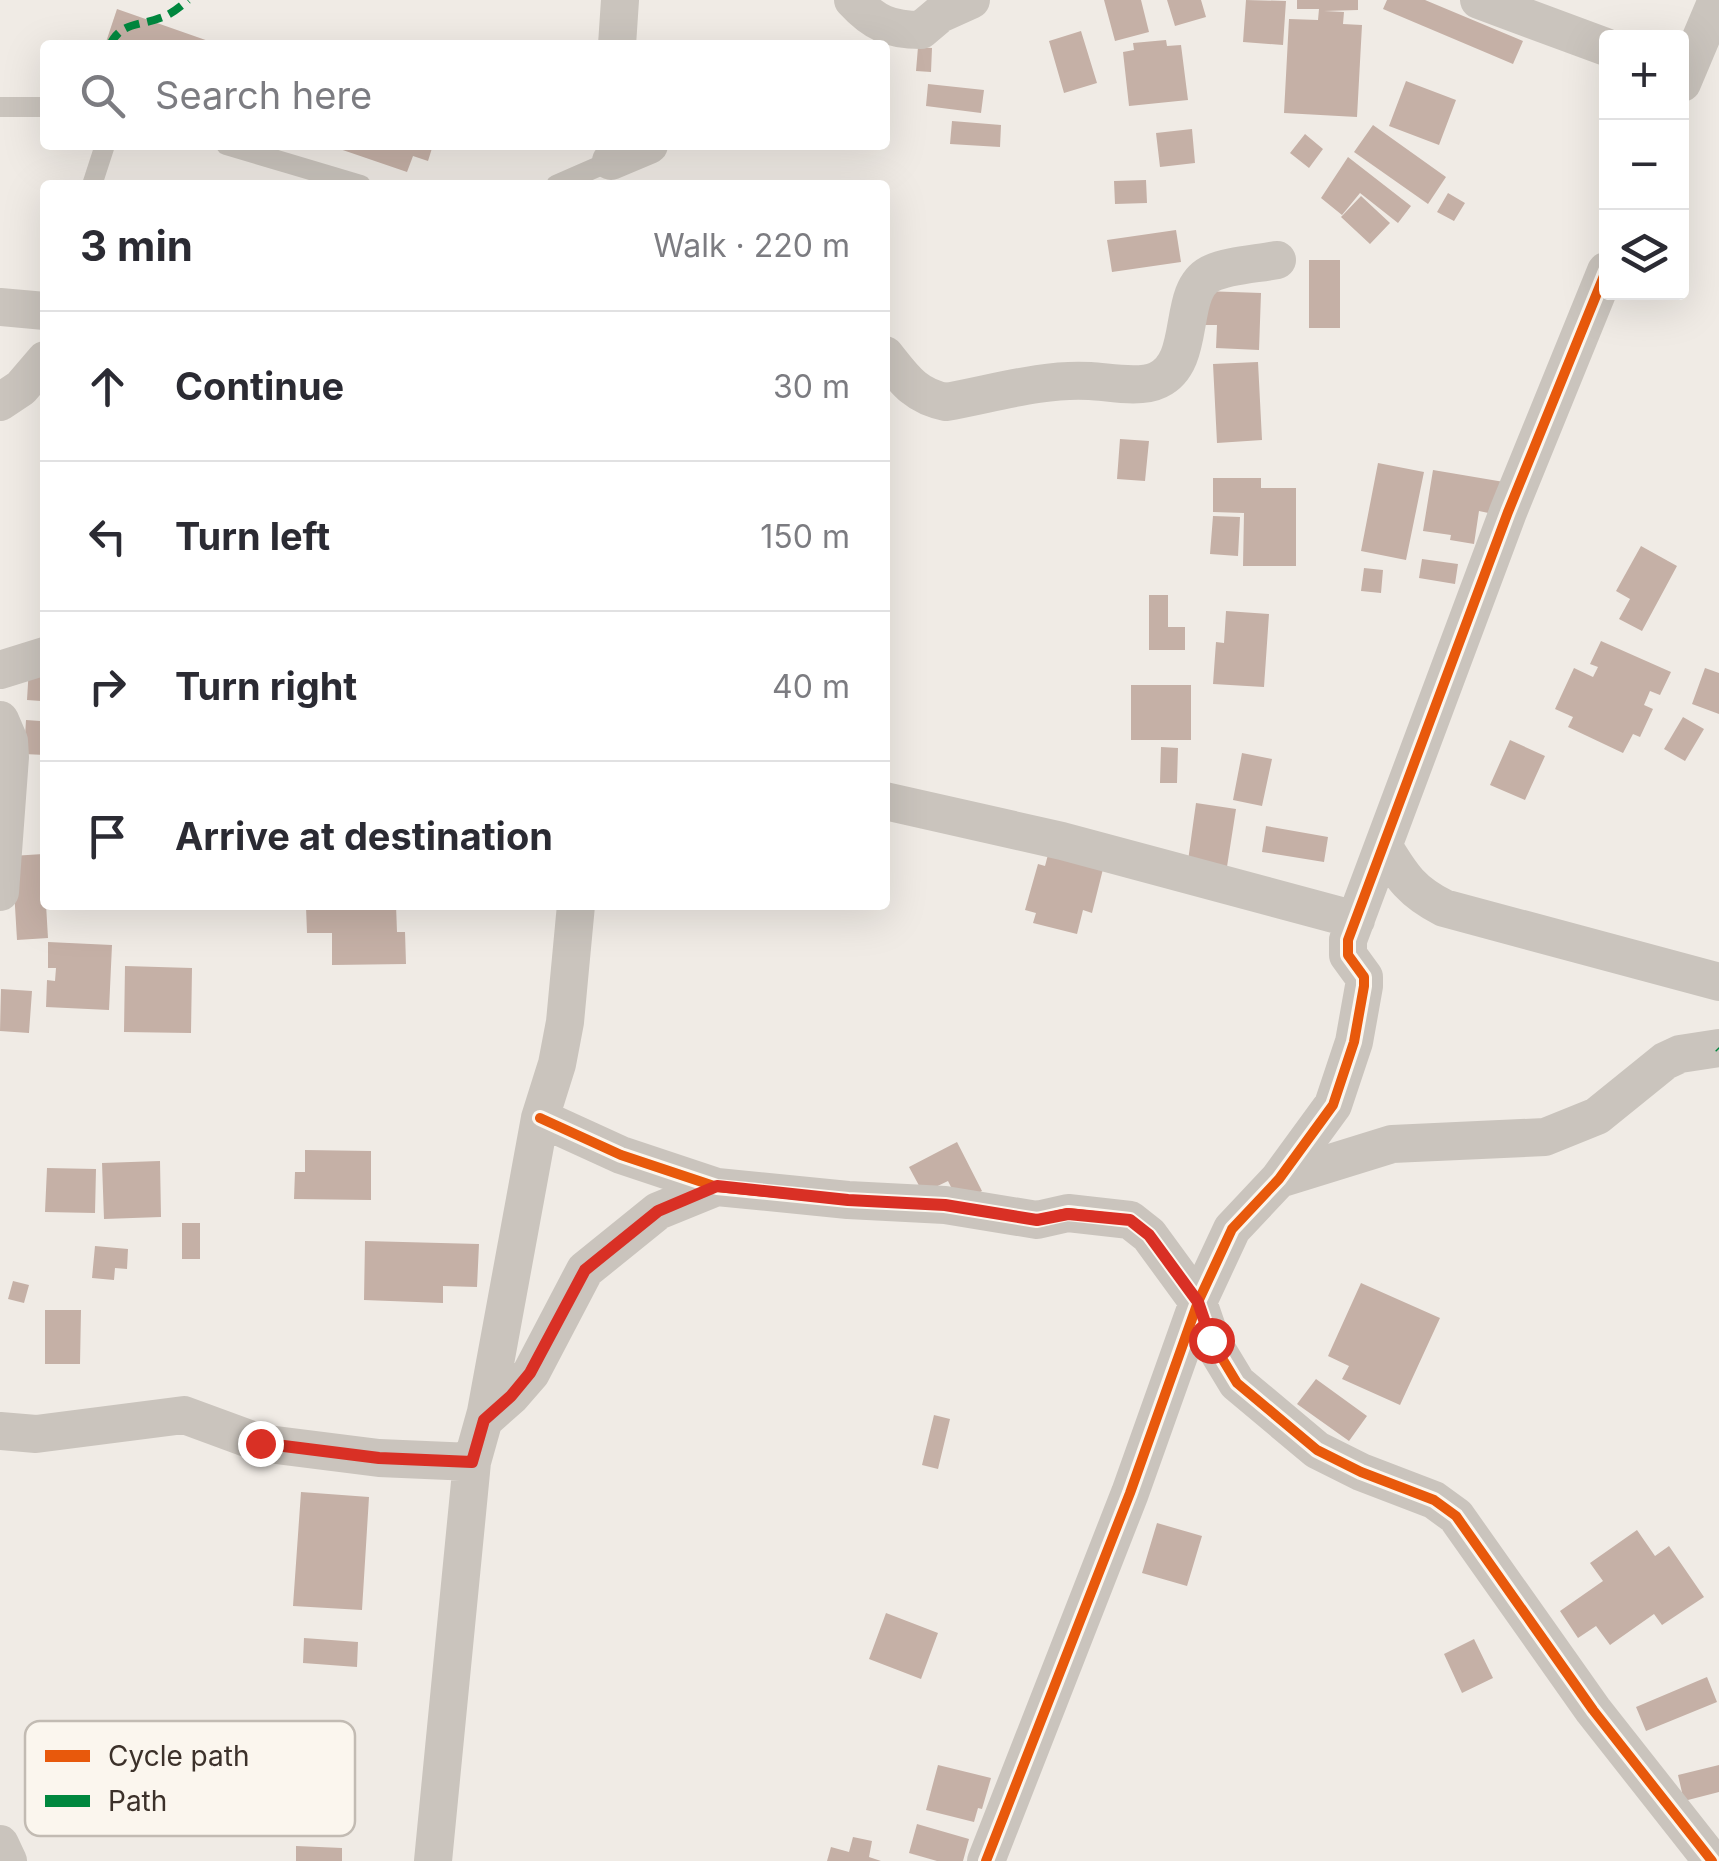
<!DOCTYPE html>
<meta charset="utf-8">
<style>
:root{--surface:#fff;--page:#f7f7f7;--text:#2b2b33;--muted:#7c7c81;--line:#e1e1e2}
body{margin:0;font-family:Inter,sans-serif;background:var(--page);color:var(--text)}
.controls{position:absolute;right:30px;top:30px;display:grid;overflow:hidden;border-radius:10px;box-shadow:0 10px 40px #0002}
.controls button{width:90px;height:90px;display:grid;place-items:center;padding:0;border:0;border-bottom:2px solid var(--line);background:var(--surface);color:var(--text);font:50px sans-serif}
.stop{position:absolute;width:30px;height:30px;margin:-22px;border:8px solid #d93025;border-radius:50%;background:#fff}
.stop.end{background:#d93025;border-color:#fff;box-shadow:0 2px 10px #0008}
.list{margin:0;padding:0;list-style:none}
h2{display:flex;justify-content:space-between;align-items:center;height:130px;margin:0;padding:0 40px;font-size:42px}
h2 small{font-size:32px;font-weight:400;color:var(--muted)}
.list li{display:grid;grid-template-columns:65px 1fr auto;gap:30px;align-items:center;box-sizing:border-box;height:150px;padding:0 40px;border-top:2px solid var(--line)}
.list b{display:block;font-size:38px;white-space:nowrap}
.list em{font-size:32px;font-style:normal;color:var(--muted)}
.icon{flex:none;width:55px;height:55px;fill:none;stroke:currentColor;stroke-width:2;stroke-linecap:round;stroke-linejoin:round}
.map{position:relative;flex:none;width:1719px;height:1861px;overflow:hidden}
.search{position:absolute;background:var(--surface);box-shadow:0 10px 40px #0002;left:40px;top:40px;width:850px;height:110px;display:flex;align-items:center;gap:25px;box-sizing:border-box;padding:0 35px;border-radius:10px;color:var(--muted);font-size:38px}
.panel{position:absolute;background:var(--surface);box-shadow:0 10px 40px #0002;left:40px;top:180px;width:850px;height:730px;border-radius:10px}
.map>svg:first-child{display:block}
.building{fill:#c5b0a6}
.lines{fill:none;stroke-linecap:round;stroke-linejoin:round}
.lane{stroke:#cac4bd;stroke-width:20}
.street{stroke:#cac4bd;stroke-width:38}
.quiet{stroke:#00873e;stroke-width:8;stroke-dasharray:15 8;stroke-linecap:butt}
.cycleway-casing{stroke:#fbf6ee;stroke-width:16}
.cycleway{stroke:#e8590c;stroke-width:10}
.route{stroke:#d93025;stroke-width:12}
.key{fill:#fbf6ee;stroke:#c2bbb3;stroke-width:2.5}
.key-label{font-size:28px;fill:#3c312a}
</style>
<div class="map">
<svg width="1719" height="1861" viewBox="0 0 1719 1861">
<rect width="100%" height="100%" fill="#f0ebe5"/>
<path class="building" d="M1104 0H1141L1149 32 1115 41Z
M1167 0H1201L1206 17 1175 26Z
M1246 0 1286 1 1283 45 1243 42Z
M1297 0H1358V10L1324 11 1344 12 1343 24 1362 25 1357 117 1284 113 1289 19 1318 20 1319 9H1297Z
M1387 0H1425L1523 41 1513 64 1383 9Z
M117 9 217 44V45H105Z
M1081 31 1097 83 1064 93 1049 41Z
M1166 40 1167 46 1181 45 1188 100 1129 106 1123 52 1134 50 1133 43Z
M918 47 932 48 931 72 916 71Z
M1406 81 1456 100 1439 145 1389 126Z
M928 84 984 90 981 113 926 106Z
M952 121 1001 125 1000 147 950 144Z
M1373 125 1446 177 1428 204 1354 152Z
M1192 129 1195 163 1160 167 1156 133Z
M1305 134 1323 149 1309 168 1290 153Z
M433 145 428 161 413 156 407 172 331 146Z
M1348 157 1411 206 1398 223 1360 193 1342 215 1321 198Z
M1146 180 1147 203 1115 204 1114 181Z
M1448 193 1465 203 1454 221 1437 212Z
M1361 196 1390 223 1370 244 1341 217Z
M1176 230 1181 262 1112 272 1107 240Z
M1309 260H1340V328H1309Z
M1204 291 1261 293 1259 350 1216 348 1217 325H1202Z
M1258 362 1262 440 1217 443 1213 364Z
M1120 439 1149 441 1145 481 1117 479Z
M1378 463 1424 472 1406 560 1361 551Z
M1433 470 1504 482 1498 515 1479 511 1474 544 1450 540 1451 535 1423 531Z
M1213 478H1261V488H1296V566H1243L1244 513 1213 512Z
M1213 516 1240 517 1238 556 1210 554Z
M1641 546 1677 566 1642 631 1619 619 1630 599 1616 591Z
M1422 559 1458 564 1455 584 1419 578Z
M1364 568 1383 570 1381 593 1361 591Z
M1149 595H1168V627H1185V650H1149Z
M1226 611 1269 614 1264 687 1213 684 1216 642 1224 643Z
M1601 641 1671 672 1660 695 1650 691 1644 705 1653 709 1640 737 1633 734 1623 753 1568 727 1573 717 1555 709 1574 668 1593 677 1598 667 1590 664Z
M29 667 45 668V755L24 754 26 720 40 721 41 701 27 700Z
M1705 668 1719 673V714L1692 704Z
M1131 685H1191V740H1131Z
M1683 717 1704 729 1685 761 1664 749Z
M1510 740 1545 756 1525 800 1490 785Z
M1161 747 1178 748 1177 783H1160Z
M1242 753 1272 759 1262 806 1233 800Z
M1196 803 1236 809 1226 873 1187 868Z
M1266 826 1328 837 1324 862 1262 852Z
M1050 847 1105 861 1092 913 1083 910 1077 934 1033 923 1036 913 1025 910 1038 864 1045 866Z
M43 854 48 938 17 940 12 856Z
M319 905H396L397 932H405L406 964 332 965V933H307L306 907Z
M48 942 112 945 109 1010 46 1007 47 980 55 981 56 968H48Z
M125 966 192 968 191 1033 124 1032Z
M1 989 32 991 29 1033 0 1031Z
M957 1142 982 1191 959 1203 948 1181 923 1193 909 1167Z
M305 1150 371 1151V1200L294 1199 295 1172H305Z
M160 1161 161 1217 104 1219 102 1163Z
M47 1168 96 1169 95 1213 45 1212Z
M182 1223H200V1259H182Z
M365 1241 479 1244 477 1287 443 1286V1303L364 1300Z
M95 1246 128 1249 127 1269 115 1268 114 1280 92 1278Z
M13 1281 29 1285 24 1303 8 1299Z
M1361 1283 1440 1318 1400 1405 1342 1379 1349 1366 1328 1356Z
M45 1310H81L80 1364H45Z
M1316 1379 1367 1416 1349 1441 1297 1404Z
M934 1415 950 1419 938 1469 922 1465Z
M301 1492 369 1497 362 1610 293 1606Z
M1157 1523 1202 1536 1187 1586 1142 1573Z
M1637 1530 1655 1556 1669 1546 1704 1597 1662 1625 1654 1614 1610 1645 1596 1626 1578 1638 1560 1611 1603 1581 1590 1563Z
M886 1613 938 1633 921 1679 869 1659Z
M304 1638 358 1642 357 1667 303 1663Z
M1474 1639 1493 1678 1462 1693 1444 1654Z
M1707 1677 1717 1702 1646 1731 1636 1707Z
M938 1765 991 1778 982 1809 978 1808 974 1822 926 1810Z
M1719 1765V1792L1684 1801 1678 1775Z
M917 1824 969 1839 963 1861H937L909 1853Z
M853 1837 872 1841 869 1857 881 1861H827L831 1847 849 1852Z
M296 1846 342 1848V1861H296Z"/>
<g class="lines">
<path class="lane" d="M0 107H45
M226 145 361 185
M92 185 105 145
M556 185 611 161"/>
<path class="street" d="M853 0C874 23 890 30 921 30L940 14 971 0
M1479 0 1606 47
M617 45 620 0
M1682 83 1717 0
M611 161 649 145
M0 307 45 311
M885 355C904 379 915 396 946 402 992 394 1043 378 1090 381 1109 382 1140 389 1158 380 1198 361 1176 292 1210 274 1228 265 1257 264 1277 260
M0 402 21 388 45 360
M0 670 45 656
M0 720 9 741 10 757 0 892
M885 801 1062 841 1356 920
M1384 847C1402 877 1412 892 1444 908L1719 982
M540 1118 621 1155 717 1187 848 1200 945 1205 1037 1220 1068 1213 1130 1220 1149 1235 1198 1302 1211 1340 1237 1383 1317 1450 1361 1472 1434 1500 1456 1516 1593 1710 1712 1861
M1279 1179 1392 1144 1545 1137 1597 1116 1665 1061 1680 1054 1719 1048
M484 1420 511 1396 531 1373 585 1270 658 1211 717 1187
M0 1431 36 1434 184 1415 260 1443 379 1458 472 1462
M0 1844 8 1861
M433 1861 472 1462 486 1412 540 1118 557 1064 565 1022 576 905
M986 1861 1130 1493 1198 1302 1232 1229 1279 1179 1333 1105 1354 1042 1364 986V977L1348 955V940L1508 512 1606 271"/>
<path class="quiet" d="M110 45C121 22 139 26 160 18 170 15 180 7 188 0
M1718 1048 1719 1049"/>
<g class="cycleway-casing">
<path id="cycleway" d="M540 1118 621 1155 717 1187 848 1200 945 1205 1037 1220 1068 1213 1130 1220 1149 1235 1198 1302 1211 1340 1237 1383 1317 1450 1361 1472 1434 1500 1456 1516 1593 1710 1712 1861
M986 1861 1130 1493 1198 1302 1232 1229 1279 1179 1333 1105 1354 1042 1364 986V977L1348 955V940L1508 512 1606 271"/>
</g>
<use href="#cycleway" class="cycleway"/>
</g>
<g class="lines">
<path class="route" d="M260 1443 379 1458 472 1462 484 1420 511 1396 530 1373 585 1270 658 1211 717 1186 848 1200 945 1205 1037 1220 1068 1214 1130 1220 1149 1235 1198 1302 1211 1340"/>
</g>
<rect x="25" y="1721" width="330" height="115" rx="15" class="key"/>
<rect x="45" y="1750" width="45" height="12" fill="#e8590c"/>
<rect x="45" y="1795" width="45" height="12" fill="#00873e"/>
<g class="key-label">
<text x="108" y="1766">Cycle path</text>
<text x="108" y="1811">Path</text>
</g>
</svg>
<div class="controls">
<button>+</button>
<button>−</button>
<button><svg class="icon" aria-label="layers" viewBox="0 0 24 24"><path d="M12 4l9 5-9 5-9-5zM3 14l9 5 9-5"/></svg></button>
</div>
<div class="stop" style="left:1211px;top:1340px"></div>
<div class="stop end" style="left:260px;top:1443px"></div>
<div class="search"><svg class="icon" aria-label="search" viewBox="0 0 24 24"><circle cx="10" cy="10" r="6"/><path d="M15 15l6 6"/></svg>Search here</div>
<section class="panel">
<h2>3 min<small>Walk · 220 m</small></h2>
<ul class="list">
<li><svg class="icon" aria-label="ahead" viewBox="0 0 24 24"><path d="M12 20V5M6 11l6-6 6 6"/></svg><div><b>Continue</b></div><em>30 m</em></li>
<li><svg class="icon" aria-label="left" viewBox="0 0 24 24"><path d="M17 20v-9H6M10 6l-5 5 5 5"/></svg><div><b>Turn left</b></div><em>150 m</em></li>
<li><svg class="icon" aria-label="right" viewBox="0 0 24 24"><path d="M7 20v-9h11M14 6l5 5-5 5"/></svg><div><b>Turn right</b></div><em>40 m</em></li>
<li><svg class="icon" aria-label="arrive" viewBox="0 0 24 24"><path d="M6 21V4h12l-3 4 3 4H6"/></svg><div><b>Arrive at destination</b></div></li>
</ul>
</section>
</div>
